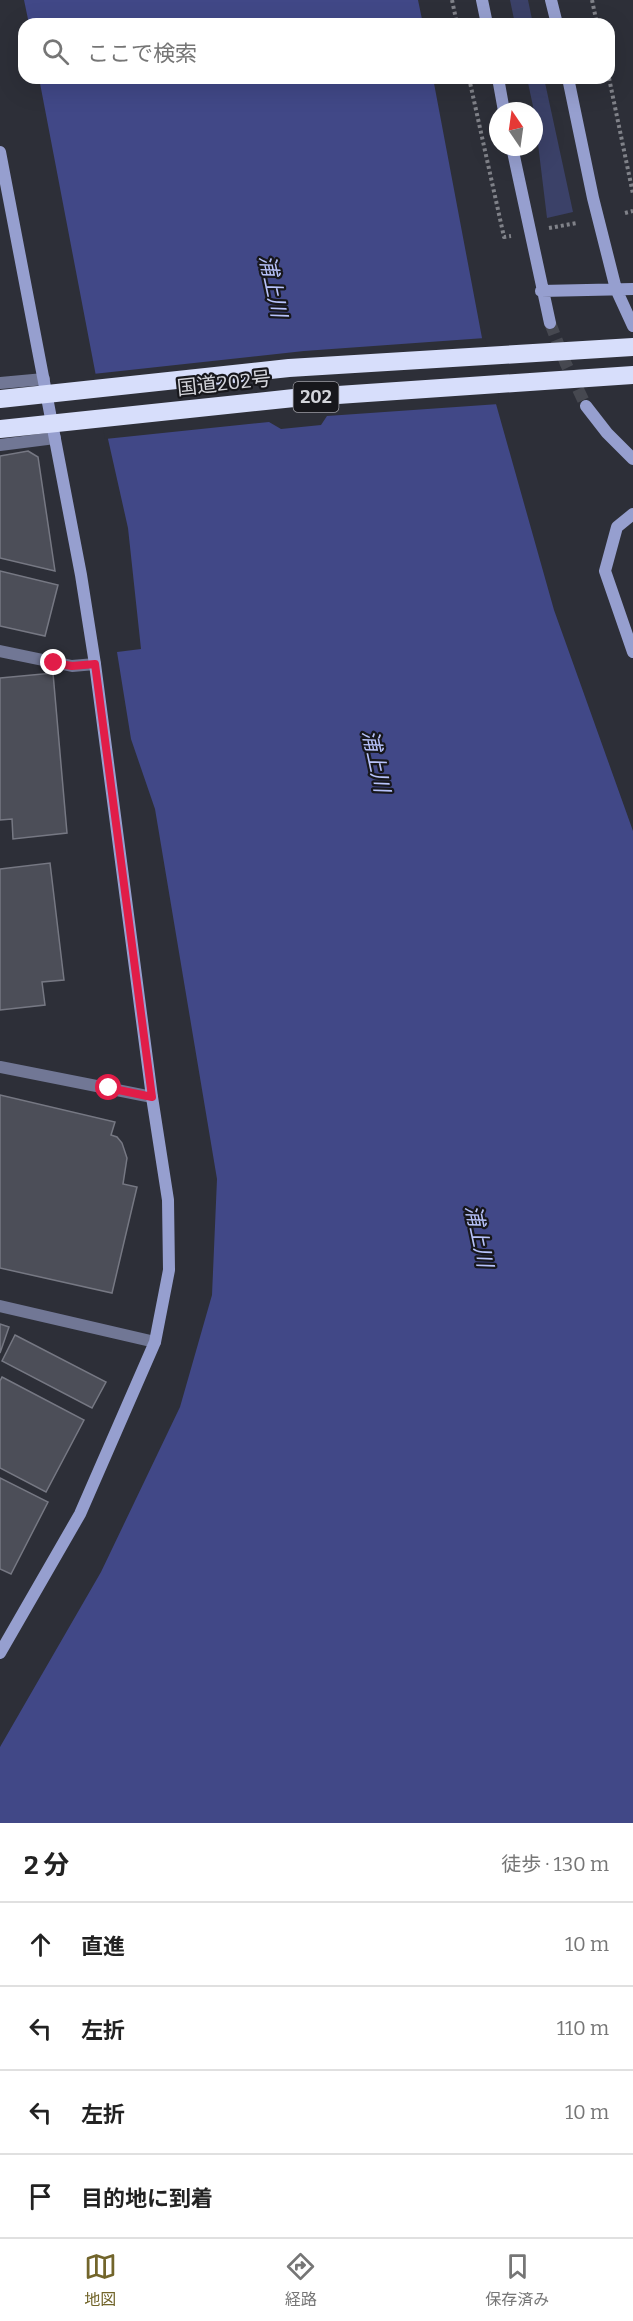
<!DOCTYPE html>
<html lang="ja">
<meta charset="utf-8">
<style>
:root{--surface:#fff;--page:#f2f2f2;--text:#222;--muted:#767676;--line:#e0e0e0;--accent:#72652b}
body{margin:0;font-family:Bitter,"Noto Sans JP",serif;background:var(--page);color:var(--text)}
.compass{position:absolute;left:489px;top:102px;width:54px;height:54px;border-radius:50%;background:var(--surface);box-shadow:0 6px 24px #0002;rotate:347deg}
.stop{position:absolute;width:18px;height:18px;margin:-14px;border:4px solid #e11d48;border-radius:50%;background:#fff}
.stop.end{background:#e11d48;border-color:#fff;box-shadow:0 2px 6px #0008}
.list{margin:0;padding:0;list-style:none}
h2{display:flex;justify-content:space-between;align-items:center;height:78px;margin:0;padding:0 24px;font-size:26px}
h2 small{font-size:20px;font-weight:400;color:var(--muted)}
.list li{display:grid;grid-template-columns:39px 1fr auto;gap:18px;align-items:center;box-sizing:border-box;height:84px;padding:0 24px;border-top:2px solid var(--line)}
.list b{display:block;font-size:22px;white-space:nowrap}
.list em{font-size:20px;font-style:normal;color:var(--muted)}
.icon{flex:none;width:33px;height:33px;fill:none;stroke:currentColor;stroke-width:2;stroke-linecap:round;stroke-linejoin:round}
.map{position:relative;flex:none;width:633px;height:1823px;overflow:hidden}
.search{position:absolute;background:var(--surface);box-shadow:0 6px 24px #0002;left:18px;right:18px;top:18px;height:66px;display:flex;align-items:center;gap:15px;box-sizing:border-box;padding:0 21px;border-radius:18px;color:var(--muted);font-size:22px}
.sheet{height:414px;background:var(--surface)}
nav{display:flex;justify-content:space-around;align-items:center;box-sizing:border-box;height:84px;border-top:2px solid var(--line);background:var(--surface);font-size:16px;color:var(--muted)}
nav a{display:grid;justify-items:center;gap:3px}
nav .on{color:var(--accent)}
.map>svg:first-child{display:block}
.green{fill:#3b4168}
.water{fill:#414887}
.pier{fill:#2d2f38}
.building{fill:#4c4e58;stroke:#767883;stroke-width:1.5}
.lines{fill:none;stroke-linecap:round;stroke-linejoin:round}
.secondary-tunnel{stroke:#464850;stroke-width:12;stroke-dasharray:12 6;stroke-linecap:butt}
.path{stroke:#808289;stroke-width:4;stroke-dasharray:3 3;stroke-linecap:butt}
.street{stroke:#717795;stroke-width:12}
.secondary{stroke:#969fcf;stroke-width:12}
.highway-bridge{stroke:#d7defb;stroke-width:18}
.route{stroke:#e11d48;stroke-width:8}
.labels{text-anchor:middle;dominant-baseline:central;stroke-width:4.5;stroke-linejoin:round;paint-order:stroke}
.shield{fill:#17171c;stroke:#9b9ba1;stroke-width:1.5}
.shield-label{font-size:18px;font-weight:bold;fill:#d3d4da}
.street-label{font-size:20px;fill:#d3d4da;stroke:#17171c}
.water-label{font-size:21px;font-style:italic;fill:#b8c3fb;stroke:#17171c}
</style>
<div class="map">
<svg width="633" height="1823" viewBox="0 0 633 1823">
<rect width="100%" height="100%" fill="#2d2f38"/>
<path class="green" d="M510 0H528L533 24H515Z
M527 78H544L573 212 547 218 534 111Z"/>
<path class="water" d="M24 0H418L423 24H29Z
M39 78H433L482 338 494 384 496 404 554 610 633 831V1823H0V1747L101 1572 180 1407 212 1295 217 1179 155 809 131 739 117 652 141 649 128 528 108 439Z"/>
<path class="pier" d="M485 338 491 356 492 371 497 383 499 404 327 416 321 425 281 429 269 422 105 439 93 374 304 351Z"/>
<path class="building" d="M28 451 38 457 55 571 0 558V456Z
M0 571 58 585 45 636 0 626Z
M53 673 67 833 13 839 12 819 0 820V678Z
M50 863 64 980 42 982 45 1005 0 1010V869Z
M0 1095 115 1122 111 1135 117 1137 122 1143 127 1158 123 1184 137 1187 112 1293 0 1268Z
M0 1324 9 1327 0 1353Z
M15 1335 106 1382 92 1408 2 1361Z
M2 1377 84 1420 46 1492 0 1468V1381Z
M0 1478 48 1502 11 1574 0 1569Z"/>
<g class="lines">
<path class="secondary-tunnel" d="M550 323 566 364 586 406"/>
<path class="path" d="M452 0 457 24
M592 0 597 24
M469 78 504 237 511 236
M609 78 633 194
M625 213 633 211
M549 228 577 223"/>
<path class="street" d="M0 383 44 379
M0 445 55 438
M0 651 72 666 95 664
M0 1067 152 1097
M0 1306 155 1342"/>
<path class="secondary" d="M482 0 487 24
M551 0 557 24
M498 78 504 111
M568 78 593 198 616 289 633 326
M512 147 550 323
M0 152 81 575 95 664 152 1097 168 1200 169 1270 155 1342 80 1514 0 1653
M541 291 633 289
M586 406 607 433 633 459
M633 514 617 527 605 571 633 652"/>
<path class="highway-bridge" d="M0 399 289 368 633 347
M0 429 294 398 633 375"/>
</g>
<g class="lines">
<path class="route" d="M54 663 72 666 95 664 152 1097 109 1088"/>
</g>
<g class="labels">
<rect class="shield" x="293.5" y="382" width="45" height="30" rx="4.5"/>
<g class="shield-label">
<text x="316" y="397">202</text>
</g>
<g class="street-label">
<text transform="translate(224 383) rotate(-6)">国道202号</text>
</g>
<g class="water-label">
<text transform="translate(273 286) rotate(78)">浦上川</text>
<text transform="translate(376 761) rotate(78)">浦上川</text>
<text transform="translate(479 1236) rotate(78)">浦上川</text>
</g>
</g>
</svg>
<svg class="compass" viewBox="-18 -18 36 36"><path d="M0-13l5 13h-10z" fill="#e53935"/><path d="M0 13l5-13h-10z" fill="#767676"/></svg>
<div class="stop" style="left:109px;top:1088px"></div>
<div class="stop end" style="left:54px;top:663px"></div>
<div class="search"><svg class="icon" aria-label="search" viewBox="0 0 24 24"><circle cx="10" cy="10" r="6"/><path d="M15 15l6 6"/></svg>ここで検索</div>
</div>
<section class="sheet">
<h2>2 分<small>徒歩 · 130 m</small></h2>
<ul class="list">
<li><svg class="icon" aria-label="ahead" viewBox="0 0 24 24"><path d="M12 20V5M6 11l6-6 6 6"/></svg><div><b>直進</b></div><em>10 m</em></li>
<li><svg class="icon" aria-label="left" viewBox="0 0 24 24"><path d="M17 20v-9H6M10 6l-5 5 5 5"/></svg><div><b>左折</b></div><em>110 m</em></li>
<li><svg class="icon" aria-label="left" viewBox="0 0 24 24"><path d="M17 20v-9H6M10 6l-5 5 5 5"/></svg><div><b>左折</b></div><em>10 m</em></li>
<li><svg class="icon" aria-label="arrive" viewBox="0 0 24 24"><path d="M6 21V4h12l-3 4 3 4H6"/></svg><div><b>目的地に到着</b></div></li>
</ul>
</section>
<nav>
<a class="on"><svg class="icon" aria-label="map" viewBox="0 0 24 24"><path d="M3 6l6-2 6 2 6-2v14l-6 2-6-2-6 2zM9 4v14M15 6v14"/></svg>地図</a>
<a><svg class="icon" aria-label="directions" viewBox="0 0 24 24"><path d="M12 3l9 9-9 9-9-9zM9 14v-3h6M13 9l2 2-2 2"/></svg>経路</a>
<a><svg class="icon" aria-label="saved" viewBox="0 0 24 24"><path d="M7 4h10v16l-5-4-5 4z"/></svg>保存済み</a>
</nav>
